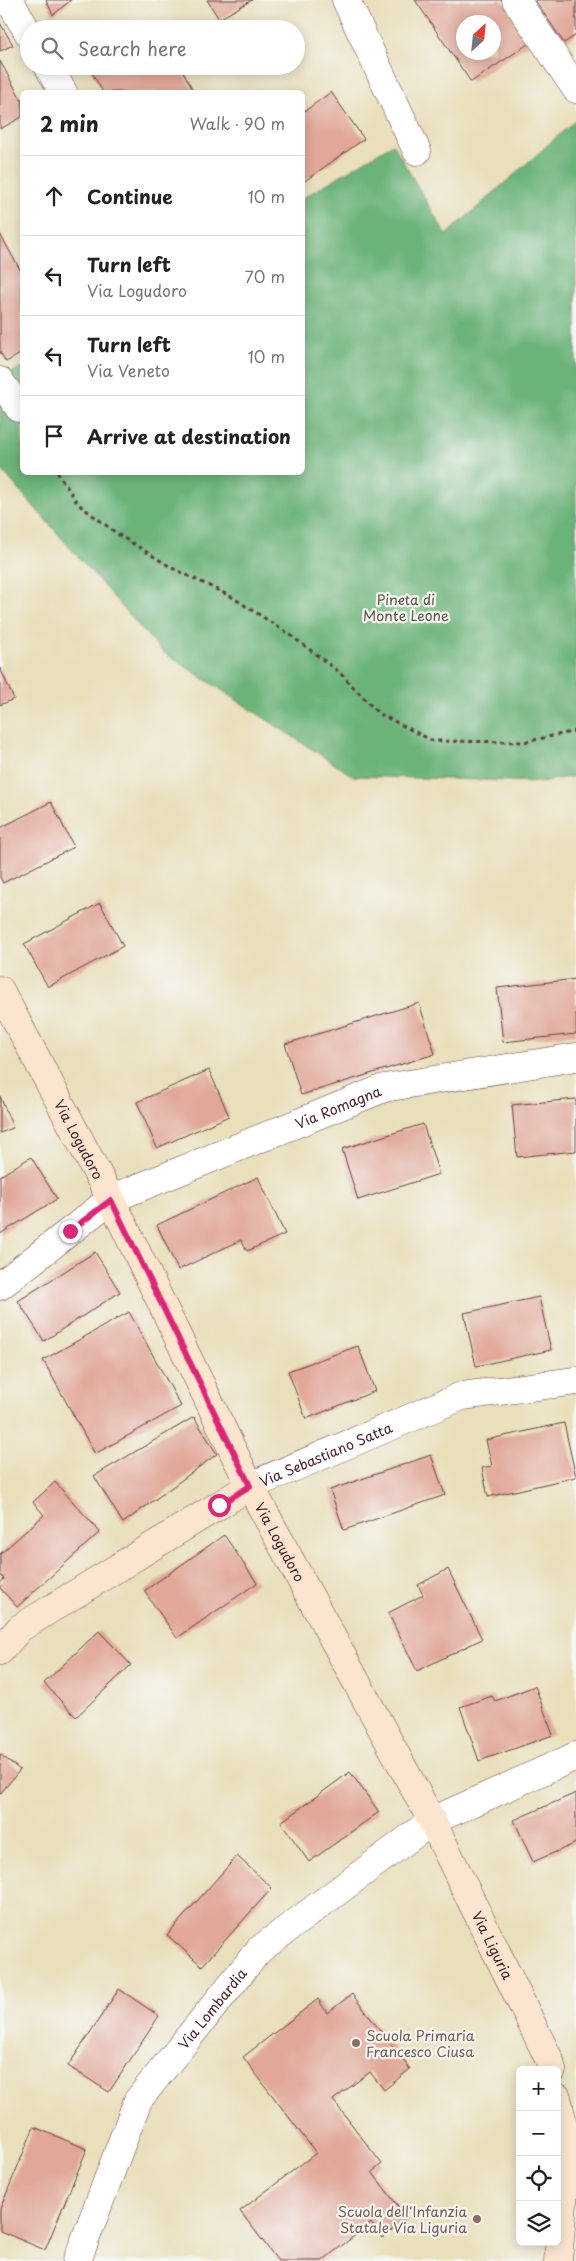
<!DOCTYPE html>
<meta charset="utf-8">
<style>
:root{--surface:#fff;--page:#f2f2f2;--text:#222;--muted:#767676;--line:#e0e0e0}
body{margin:0;font-family:"Playpen Sans",sans-serif;background:var(--page);color:var(--text)}
.controls{position:absolute;right:15px;bottom:15px;display:grid;overflow:hidden;border-radius:8px;box-shadow:0 2px 12px #0003}
.controls button{width:45px;height:45px;display:grid;place-items:center;padding:0;border:0;border-bottom:1px solid var(--line);background:var(--surface);color:var(--text);font:25px sans-serif}
.compass{position:absolute;left:456px;top:15px;width:45px;height:45px;border-radius:50%;background:var(--surface);box-shadow:0 2px 12px #0003;rotate:27deg}
.stop{position:absolute;width:15px;height:15px;margin:-11px;border:4px solid #db2777;border-radius:50%;background:#fff}
.stop.end{background:#db2777;border-color:#fff;box-shadow:0 1px 5px #0008}
.list{margin:0;padding:0;list-style:none}
h2{display:flex;justify-content:space-between;align-items:center;height:65px;margin:0;padding:0 20px;font-size:21px}
h2 small{font-size:16px;font-weight:400;color:var(--muted)}
.list li{display:grid;grid-template-columns:32px 1fr auto;gap:15px;align-items:center;box-sizing:border-box;height:80px;padding:0 20px;border-top:1px solid var(--line)}
.list b{display:block;font-size:19px;white-space:nowrap}
.list p{margin:0;font-size:16px;white-space:nowrap;color:var(--muted)}
.list em{font-size:16px;font-style:normal;color:var(--muted)}
.icon{flex:none;width:28px;height:28px;fill:none;stroke:currentColor;stroke-width:2;stroke-linecap:round;stroke-linejoin:round}
.map{position:relative;flex:none;width:576px;height:2261px;overflow:hidden}
.search{position:absolute;background:var(--surface);box-shadow:0 2px 12px #0003;left:20px;top:20px;width:285px;height:55px;display:flex;align-items:center;gap:12px;box-sizing:border-box;padding:0 18px;border-radius:28px;color:var(--muted);font-size:19px}
.panel{position:absolute;background:var(--surface);box-shadow:0 2px 12px #0003;left:20px;top:90px;width:285px;height:385px;border-radius:8px}
.map>svg:first-child{display:block}
.forest{fill:#6cb37a;stroke:#5b6952}
.building{fill:#e1a89a;fill-rule:evenodd}
.lines{fill:none;stroke-linecap:round;stroke-linejoin:round}
.street-casing{stroke:#623c41;stroke-width:29}
.secondary-casing{stroke:#623c41;stroke-width:29}
.path{stroke:#623c41;stroke-width:3;stroke-dasharray:4 4;stroke-linecap:butt}
.street{stroke:#fff;stroke-width:28}
.secondary{stroke:#fbe5cf;stroke-width:28}
.route{stroke:#db2777;stroke-width:6}
.education-dot{fill:#8d6e63;stroke:#f6f6f2;stroke-width:2}
.labels{text-anchor:middle;dominant-baseline:central;stroke-width:4.5;stroke-linejoin:round;paint-order:stroke}
.park-label{font-size:14px;fill:#5c5449;stroke:#f6f6f2}
.street-label{font-size:14px;fill:#4a1f2b;stroke:#f6f6f2}
.education-label{font-size:14px;fill:#785e54;stroke:#f6f6f2;text-anchor:start}
</style>
<div class="map">
<svg width="576" height="2261" viewBox="0 0 576 2261">
<rect width="100%" height="100%" fill="#f6f6f2"/>
<filter id="ink" filterUnits="userSpaceOnUse"><feTurbulence type="fractalNoise" baseFrequency=".02" numOctaves="2"/><feDisplacementMap in="SourceGraphic" scale="10" xChannelSelector="R" yChannelSelector="G"/><feConvolveMatrix kernelMatrix="1 2 1 2 8 2 1 2 1" color-interpolation-filters="sRGB"/></filter>
<filter id="wash" filterUnits="userSpaceOnUse"><feTurbulence type="fractalNoise" baseFrequency=".0096" numOctaves="4" result="noise"/><feDisplacementMap in="SourceGraphic" scale="20" xChannelSelector="R" yChannelSelector="G"/><feGaussianBlur stdDeviation="1.12" result="paint"/><feColorMatrix in="noise" values="0 0 0 0 0 0 0 0 0 0 0 0 0 0 0 0 0 1.4 0 .05"/><feComposite in="paint" operator="in"/></filter>
<g filter="url(#wash)">
<rect width="100%" height="100%" fill="#e9dfbb"/>
<path class="forest" d="M576 120V776L540 782 353 776 160 650 0 468V380L22 367V472H302L303 198 393 144 446 235Z"/>
<g id="blocks">
<path class="building" d="M46 0H71L53 15Z
M207 0H252L219 19Z
M415 0H502L531 42 471 82ZM464 22H494V52H464Z
M535 0H576V35L564 43Z
M0 23 13 45 0 51Z
M0 61 22 101V117L0 129Z
M88 66H180L194 92H103Z
M331 92 364 139 302 183V113Z
M0 234 22 273V353L6 362 0 352Z
M0 668 14 699 0 705Z
M51 802 74 847 3 883 0 877V828Z
M100 903 123 946 48 987 24 944Z
M576 979V1034L503 1042 497 988Z
M419 1003 435 1054 301 1095 285 1044Z
M209 1070 229 1116 157 1148 137 1102Z
M0 1096 13 1128 0 1133Z
M576 1099V1151L517 1157 512 1105Z
M423 1124 439 1174 358 1200 342 1149Z
M31 1157 57 1199 0 1234V1176Z
M258 1177 285 1234 247 1251 241 1240 178 1270 157 1225Z
M95 1252 120 1292 44 1341 18 1301Z
M539 1297 551 1350 476 1366 464 1313Z
M129 1312 181 1406 95 1454 43 1360Z
M358 1346 375 1391 306 1419 288 1371Z
M194 1417 217 1454 123 1523 94 1476Z
M564 1423 576 1477 488 1497 482 1468 492 1466 486 1440Z
M431 1455 445 1495 344 1530 330 1490Z
M55 1482 100 1532 17 1607 0 1588V1583L4 1579 0 1574V1554L44 1515 33 1502Z
M224 1535 257 1583 177 1638 144 1591Z
M448 1569 482 1639 417 1671 388 1613 423 1595 418 1585Z
M99 1631 131 1665 76 1717 44 1683Z
M535 1686 553 1735 479 1761 460 1707 492 1696 495 1701Z
M0 1754 20 1770 0 1794Z
M350 1772 379 1812 309 1862 281 1822Z
M576 1793V1843L533 1862 514 1820Z
M237 1856 272 1888 202 1966 167 1935Z
M119 1989 159 2016 109 2092 68 2066Z
M352 1994 410 2069 384 2090 370 2072 333 2100 382 2164 372 2172 407 2218 382 2238 371 2223 322 2261H278L240 2211 316 2153 243 2057 318 1999 327 2013Z
M34 2127 87 2149 45 2250 0 2231V2209Z"/>
</g>
</g>
<g filter="url(#ink)">
<use href="#blocks" fill-opacity="0" stroke="#623c41" stroke-width="1"/>
<g class="lines">
<g class="street-casing">
<g id="street">
<path d="M9 0 29 34"/>
<path d="M346 0 417 151"/>
<path d="M516 0 576 89"/>
<path d="M48 66 63 92"/>
<path d="M0 381 19 408"/>
<path id="s1" d="M0 1286 111 1199 384 1088 576 1057"/>
<path id="s2" d="M250 1486 462 1396 576 1381"/>
<path id="s3" d="M77 2261 138 2100 259 1950 432 1821 576 1756"/>
</g>
</g>
<g class="secondary-casing">
<g id="secondary">
<path id="s4" d="M0 990 111 1199 250 1486 432 1821 550 2061 552 2070"/>
<path d="M0 1651 20 1628 250 1486"/>
<path d="M557 2097 568 2146 558 2261"/>
</g>
</g>
<path class="path" d="M57 472 78 504 119 535 174 569 232 597 289 634 339 672 378 713 433 741 524 742 576 731"/>
<use href="#street" class="street"/>
<use href="#secondary" class="secondary"/>
</g>
</g>
<g class="lines" filter="url(#ink)">
<path class="route" d="M70 1231 111 1200 250 1486 219 1505"/>
</g>
<g class="education-dot">
<circle cx="356" cy="2043" r="5"/>
<circle cx="477" cy="2219" r="5"/>
</g>
<g class="labels">
<g class="park-label">
<text x="406" y="599">Pineta di<tspan x="406" dy="16">Monte Leone</tspan></text>
</g>
<g class="street-label">
<text stroke="none"><textPath href="#s1" startOffset="386">Via Romagna</textPath></text>
<text stroke="none"><textPath href="#s4" startOffset="169">Via Logudoro</textPath></text>
<text stroke="none"><textPath href="#s2" startOffset="82">Via Sebastiano Satta</textPath></text>
<text stroke="none"><textPath href="#s4" startOffset="619">Via Logudoro</textPath></text>
<text stroke="none"><textPath href="#s4" startOffset="1075">Via Liguria</textPath></text>
<text stroke="none"><textPath href="#s3" startOffset="290">Via Lombardia</textPath></text>
</g>
<g class="education-label">
<text x="366" y="2035">Scuola Primaria<tspan x="366" dy="16">Francesco Ciusa</tspan></text>
<text x="467" y="2211" text-anchor="end">Scuola dell'Infanzia<tspan x="467" dy="16">Statale Via Liguria</tspan></text>
</g>
</g>
</svg>
<div class="controls">
<button>+</button>
<button>−</button>
<button><svg class="icon" aria-label="locate" viewBox="0 0 24 24"><circle cx="12" cy="12" r="6"/><path d="M12 2v4M12 18v4M2 12h4M18 12h4"/></svg></button>
<button><svg class="icon" aria-label="layers" viewBox="0 0 24 24"><path d="M12 4l9 5-9 5-9-5zM3 14l9 5 9-5"/></svg></button>
</div>
<svg class="compass" viewBox="-18 -18 36 36"><path d="M0-13l5 13h-10z" fill="#e53935"/><path d="M0 13l5-13h-10z" fill="#767676"/></svg>
<div class="stop" style="left:219px;top:1505px"></div>
<div class="stop end" style="left:70px;top:1231px"></div>
<div class="search"><svg class="icon" aria-label="search" viewBox="0 0 24 24"><circle cx="10" cy="10" r="6"/><path d="M15 15l6 6"/></svg>Search here</div>
<section class="panel">
<h2>2 min<small>Walk · 90 m</small></h2>
<ul class="list">
<li><svg class="icon" aria-label="ahead" viewBox="0 0 24 24"><path d="M12 20V5M6 11l6-6 6 6"/></svg><div><b>Continue</b></div><em>10 m</em></li>
<li><svg class="icon" aria-label="left" viewBox="0 0 24 24"><path d="M17 20v-9H6M10 6l-5 5 5 5"/></svg><div><b>Turn left</b><p>Via Logudoro</p></div><em>70 m</em></li>
<li><svg class="icon" aria-label="left" viewBox="0 0 24 24"><path d="M17 20v-9H6M10 6l-5 5 5 5"/></svg><div><b>Turn left</b><p>Via Veneto</p></div><em>10 m</em></li>
<li><svg class="icon" aria-label="arrive" viewBox="0 0 24 24"><path d="M6 21V4h12l-3 4 3 4H6"/></svg><div><b>Arrive at destination</b></div></li>
</ul>
</section>
</div>
